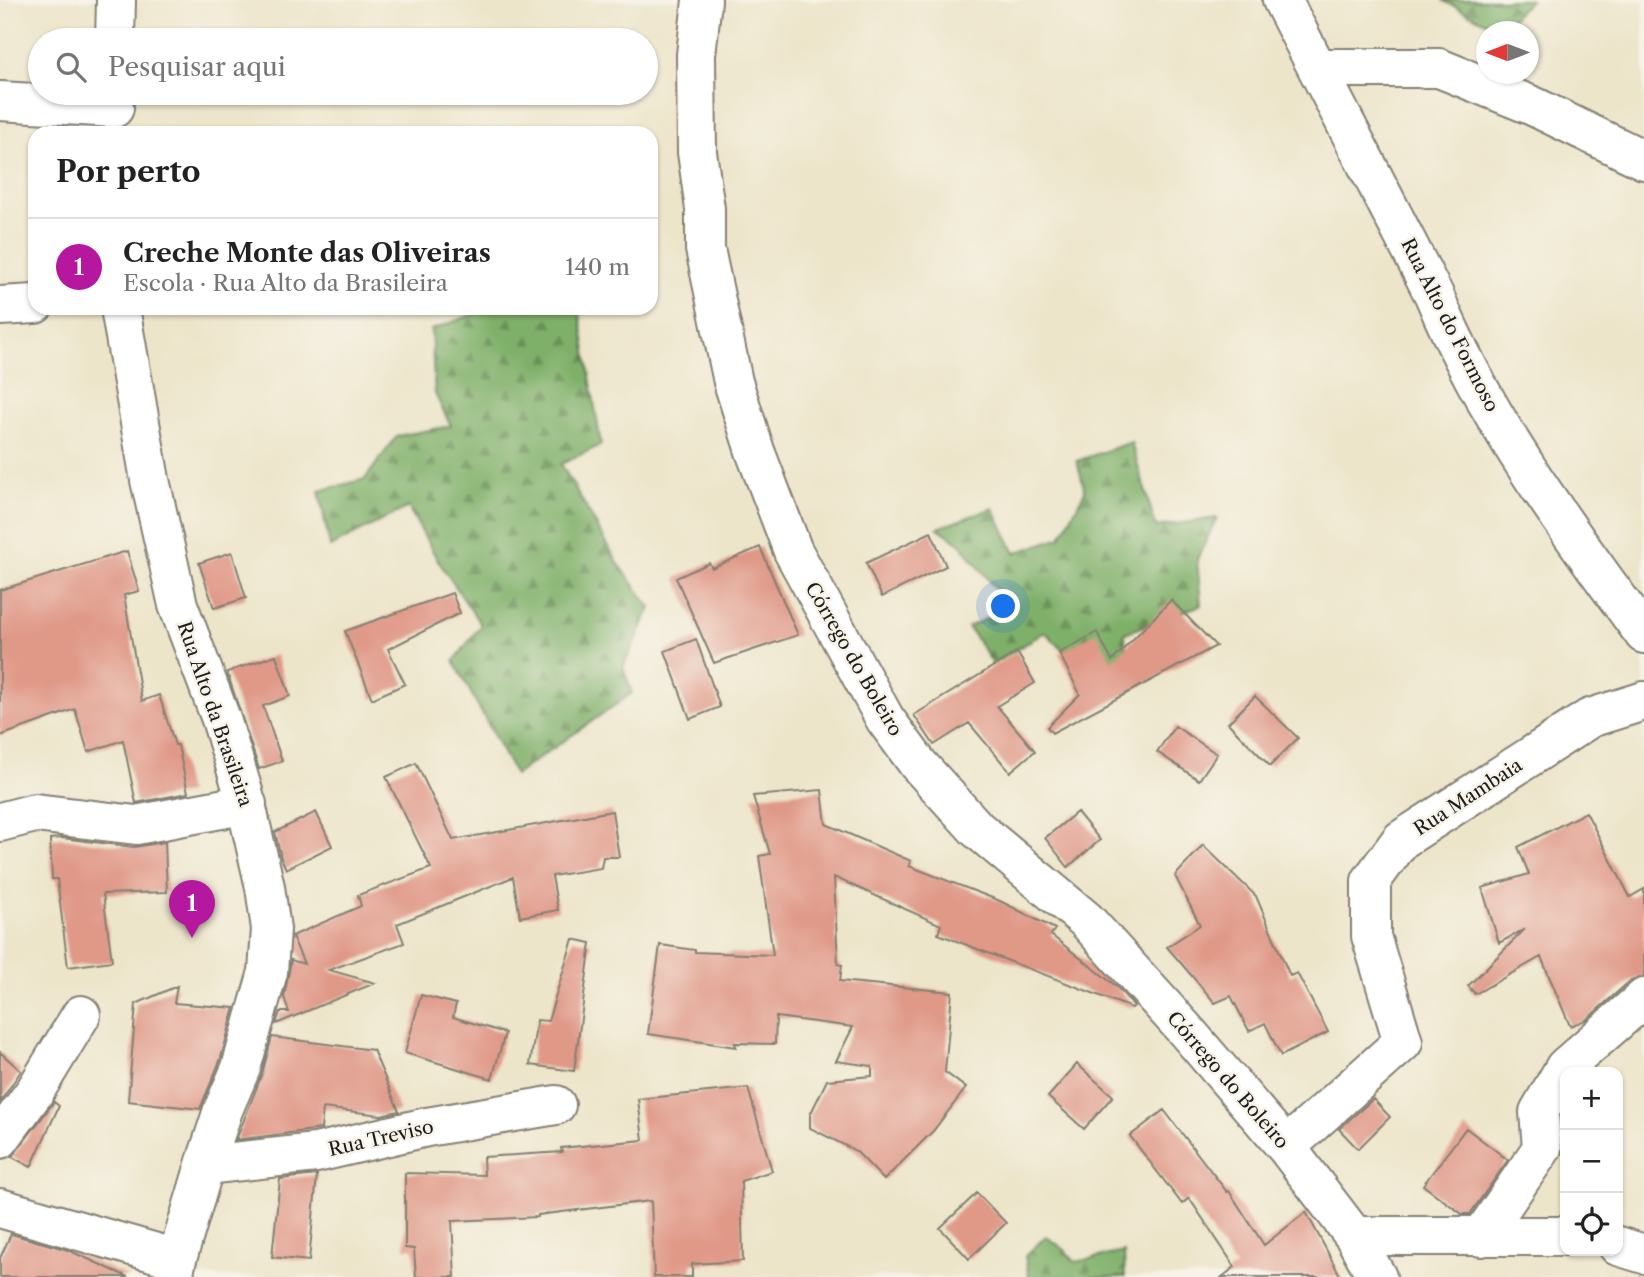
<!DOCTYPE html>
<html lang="pt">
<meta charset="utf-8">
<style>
:root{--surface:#fff;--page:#f2f2f2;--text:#222;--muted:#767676;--line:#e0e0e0;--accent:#b5179e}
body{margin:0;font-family:"Libre Caslon Text",serif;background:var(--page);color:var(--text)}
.controls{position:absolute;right:21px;bottom:21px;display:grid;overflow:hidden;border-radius:14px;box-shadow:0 2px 5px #0004}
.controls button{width:63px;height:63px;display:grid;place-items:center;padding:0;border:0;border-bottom:2px solid var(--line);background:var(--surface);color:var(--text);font:35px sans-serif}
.compass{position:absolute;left:1476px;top:21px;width:63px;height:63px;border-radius:50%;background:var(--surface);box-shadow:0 2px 5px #0004;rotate:270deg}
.you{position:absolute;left:1004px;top:607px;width:24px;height:24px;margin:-18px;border:5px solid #fff;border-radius:50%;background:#1a73e8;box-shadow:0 0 0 10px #1a73e833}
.badge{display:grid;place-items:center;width:46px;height:46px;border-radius:50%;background:var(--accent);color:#fff;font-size:23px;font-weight:700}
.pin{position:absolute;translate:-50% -58px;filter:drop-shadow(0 2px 4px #0008)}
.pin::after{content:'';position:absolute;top:37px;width:24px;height:21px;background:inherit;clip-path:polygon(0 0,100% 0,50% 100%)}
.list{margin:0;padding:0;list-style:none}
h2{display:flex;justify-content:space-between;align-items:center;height:91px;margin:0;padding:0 28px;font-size:30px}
h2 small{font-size:23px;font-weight:400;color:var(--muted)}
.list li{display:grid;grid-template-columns:46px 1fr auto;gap:21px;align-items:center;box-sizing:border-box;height:98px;padding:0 28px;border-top:2px solid var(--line)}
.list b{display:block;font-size:26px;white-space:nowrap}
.list p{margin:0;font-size:23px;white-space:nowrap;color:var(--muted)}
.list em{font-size:23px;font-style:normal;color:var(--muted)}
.icon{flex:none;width:38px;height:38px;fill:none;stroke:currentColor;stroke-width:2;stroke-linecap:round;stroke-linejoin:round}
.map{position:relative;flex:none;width:1644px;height:1277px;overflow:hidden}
.search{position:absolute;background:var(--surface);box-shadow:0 2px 5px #0004;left:28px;top:28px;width:630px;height:77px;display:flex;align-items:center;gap:18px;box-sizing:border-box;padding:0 24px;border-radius:38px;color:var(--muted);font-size:26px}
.panel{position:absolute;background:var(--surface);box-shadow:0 2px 5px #0004;left:28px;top:126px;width:630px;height:189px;border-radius:21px}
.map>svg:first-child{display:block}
.forest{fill:url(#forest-firs);stroke:#4e6642;stroke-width:2}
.building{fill:#e09887}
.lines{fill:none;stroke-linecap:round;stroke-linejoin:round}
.minor-casing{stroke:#848073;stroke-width:42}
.minor{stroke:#fff;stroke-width:38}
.labels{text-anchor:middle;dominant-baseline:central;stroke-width:5;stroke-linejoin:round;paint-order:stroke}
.street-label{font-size:19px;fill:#1c1c1c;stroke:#f7f3e8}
</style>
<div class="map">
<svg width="1644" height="1277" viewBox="0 0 1644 1277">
<defs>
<pattern id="forest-firs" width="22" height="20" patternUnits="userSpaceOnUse" patternTransform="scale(1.75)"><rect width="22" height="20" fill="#7fb069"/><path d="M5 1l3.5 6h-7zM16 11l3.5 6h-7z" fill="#678e56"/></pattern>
</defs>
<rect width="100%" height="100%" fill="#f7f3e8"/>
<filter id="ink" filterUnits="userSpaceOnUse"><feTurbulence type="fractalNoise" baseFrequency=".0143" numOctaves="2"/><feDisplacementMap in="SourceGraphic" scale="14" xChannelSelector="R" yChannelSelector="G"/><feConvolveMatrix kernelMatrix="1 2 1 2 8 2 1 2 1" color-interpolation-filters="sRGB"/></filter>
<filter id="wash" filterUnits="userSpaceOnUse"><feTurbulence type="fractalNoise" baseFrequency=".00686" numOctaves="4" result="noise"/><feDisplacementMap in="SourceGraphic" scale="28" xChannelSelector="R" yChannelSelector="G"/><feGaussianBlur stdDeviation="1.57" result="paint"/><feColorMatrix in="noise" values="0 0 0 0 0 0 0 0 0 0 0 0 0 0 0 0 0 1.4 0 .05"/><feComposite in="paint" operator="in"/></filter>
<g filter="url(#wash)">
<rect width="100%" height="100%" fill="#ede5ca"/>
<path class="forest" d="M1442 0H1530L1501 30Z
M491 308H579L601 445 561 464 618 563 651 608 623 667 632 693 515 775 454 661 481 625 437 559 408 507 330 547 319 491 365 479 397 436 451 426 435 394 431 330Z
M1131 442 1156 527 1217 518 1197 559 1201 605 1125 633 1126 668 1104 690 1045 632 993 664 968 627 1010 608 960 543 938 528 993 508 1015 553 1061 537 1085 491 1077 461Z
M1046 1236 1065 1250 1075 1262 1124 1252 1125 1277H1029L1025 1256Z"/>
<g id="blocks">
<path class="building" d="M931 532 946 566 882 597 866 563Z
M760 547 798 635 714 663 676 578 709 563 712 568Z
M127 551 139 591 124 595 142 701 159 695 175 745H178L188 793 136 803 123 740 88 752 75 709 0 736V590Z
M232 552 246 598 214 608 199 563Z
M452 593 460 613 388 649 405 684 372 699 345 631Z
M1171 600 1216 646 1052 733 1047 727 1080 694 1059 653 1097 632 1112 661Z
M696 639 720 707 690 719 665 651Z
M1017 652 1035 683 997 706 1035 751 1010 772 969 723 934 745 914 715Z
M276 655 290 696 263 706 282 761 259 769 227 672Z
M1255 696 1298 738 1270 766 1228 723Z
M1175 726 1217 754 1199 780 1157 752Z
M416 763 453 840 612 811 619 857H603L601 868 552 876 558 910 520 917 513 877 397 924 404 943 329 970 375 983 276 1024 280 1012H289L284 997 291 960 304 964 292 936 361 906 358 895 431 868 386 777Z
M822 790 826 824 911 861 909 866 1000 901 1055 929 1051 935 1116 986 1134 1006 1132 1008 938 934 941 925 834 877 838 964 842 965 840 981 952 992 945 1072 966 1088 933 1131 884 1180 856 1151 810 1128V1115L827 1080 872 1076V1066L836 1061 853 1027 776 1017 775 1044 735 1043 736 1047 648 1034 660 945 695 950V952L773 955 759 856 770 854 753 796Z
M316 812 332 846 286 869 281 858 275 832Z
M1077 812 1100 840 1068 867 1045 838Z
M1586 812 1630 897 1644 889V977L1630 981 1586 1020 1570 1026 1541 957 1475 994 1468 986 1525 929 1499 943 1482 888 1529 874 1518 847Z
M62 838 134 847 165 842 167 892 103 894 112 961 68 967 57 879H52L50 839Z
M1203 845 1256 896 1290 976 1297 973 1328 1032 1281 1056 1265 1023 1249 1031 1231 996 1215 1003 1167 947 1200 925 1175 876Z
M573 939 591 943 574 1071 530 1065 537 1020 548 1021Z
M177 986 174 1003 235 1008 220 1061 200 1109 128 1101 136 1004Z
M421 995 456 1004 453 1017 505 1033 492 1079 405 1053Z
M272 1037 373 1050 399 1111 381 1115 323 1108 321 1129 236 1140 262 1074Z
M0 1052 21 1071 0 1102Z
M1077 1064 1113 1096 1084 1129 1048 1097Z
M748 1088 772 1171 741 1181 743 1261 692 1264V1277H654L651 1201 538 1215V1217L452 1221 455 1277H416L414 1249 405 1248V1173L484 1175 483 1157 562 1152 561 1148 643 1140 638 1099Z
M1373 1099 1390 1117 1358 1149 1339 1129Z
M54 1102 59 1106 31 1167 12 1157Z
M1164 1110 1227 1192 1229 1191 1264 1245 1306 1212 1341 1277H1222L1235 1267 1189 1198 1182 1204 1130 1136Z
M1466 1128 1508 1160 1470 1214H1462L1423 1185Z
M317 1175 309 1261 272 1257 280 1179Z
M977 1193 1006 1223 969 1259 940 1228Z
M11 1234 68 1250 128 1277H0V1258Z"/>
</g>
</g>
<g filter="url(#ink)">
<use href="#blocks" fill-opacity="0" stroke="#848073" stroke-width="2"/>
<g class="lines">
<g class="minor-casing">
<path id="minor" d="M702 0 696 55 697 152 705 209V249L733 382 755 451 793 551 885 719 918 764 977 829 1086 920 1188 1033 1286 1147 1354 1236 1377 1277
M1282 0 1434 295C1484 417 1566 528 1644 634
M115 40 116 0
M1317 68H1439L1533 106 1644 160
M0 101 114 108
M0 306 35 304
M120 308 150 480 178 605 221 719 243 791 265 887 271 929 268 972 241 1068 223 1110 205 1165 177 1259 173 1277
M0 822 35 813 136 825 247 804
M0 1139 35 1091 81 1015
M1286 1147 1403 1042 1371 936V881L1401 840 1590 718 1644 701
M205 1165 316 1153 427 1127 556 1105
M0 1208 177 1259
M1354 1236H1565
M1481 1237 1542 1148 1539 1112 1565 1067 1644 998
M1618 1246 1644 1254"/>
</g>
<use href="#minor" class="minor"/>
</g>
</g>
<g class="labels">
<g class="street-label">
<text transform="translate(1450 325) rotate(63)">Rua Alto do Formoso</text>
<text transform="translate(854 659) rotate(60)">Córrego do Boleiro</text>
<text transform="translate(215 714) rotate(71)">Rua Alto da Brasileira</text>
<text transform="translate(1468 797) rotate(-33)">Rua Mambaia</text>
<text transform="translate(1228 1080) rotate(49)">Córrego do Boleiro</text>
<text transform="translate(381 1138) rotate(-13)">Rua Treviso</text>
</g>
</g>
</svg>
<div class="controls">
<button>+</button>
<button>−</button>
<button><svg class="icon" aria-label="locate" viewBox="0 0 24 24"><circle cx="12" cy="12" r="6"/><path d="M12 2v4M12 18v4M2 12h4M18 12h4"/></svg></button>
</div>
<svg class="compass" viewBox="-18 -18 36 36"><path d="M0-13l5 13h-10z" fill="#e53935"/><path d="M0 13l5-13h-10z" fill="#767676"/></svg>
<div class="you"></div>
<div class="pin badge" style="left:192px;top:938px">1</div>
<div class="search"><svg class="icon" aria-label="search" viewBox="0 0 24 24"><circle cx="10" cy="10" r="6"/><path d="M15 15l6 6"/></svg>Pesquisar aqui</div>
<section class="panel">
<h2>Por perto<small></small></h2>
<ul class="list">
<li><span class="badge">1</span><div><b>Creche Monte das Oliveiras</b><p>Escola · Rua Alto da Brasileira</p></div><em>140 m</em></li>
</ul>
</section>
</div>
